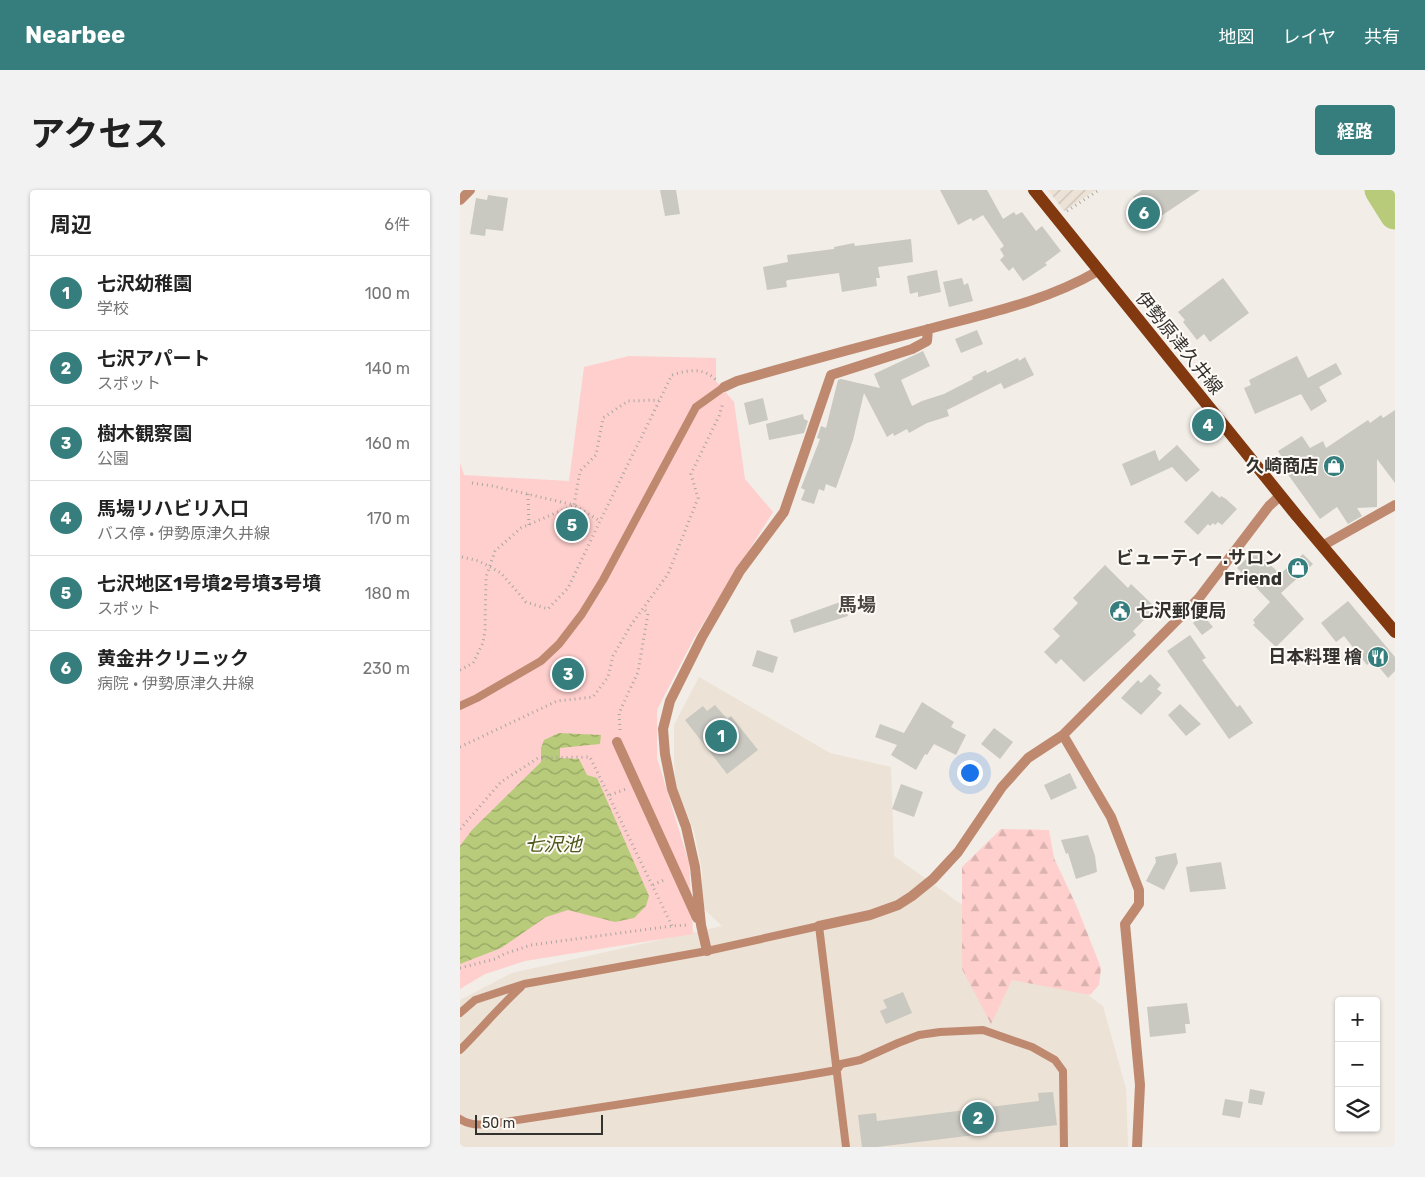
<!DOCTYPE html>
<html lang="ja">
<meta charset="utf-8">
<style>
:root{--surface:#fff;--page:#f2f2f2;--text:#222;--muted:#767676;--line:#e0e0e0;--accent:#367e7d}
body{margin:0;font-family:Rubik,"Noto Sans JP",sans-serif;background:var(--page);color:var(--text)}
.controls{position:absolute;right:15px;bottom:15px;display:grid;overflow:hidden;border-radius:5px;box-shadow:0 1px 4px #0004}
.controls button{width:45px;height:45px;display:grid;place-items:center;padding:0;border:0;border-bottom:1px solid var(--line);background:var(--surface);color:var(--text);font:25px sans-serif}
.scale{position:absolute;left:15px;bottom:12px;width:128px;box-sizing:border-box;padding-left:5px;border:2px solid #34322f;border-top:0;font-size:14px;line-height:18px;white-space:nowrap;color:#34322f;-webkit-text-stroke:4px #fefaf5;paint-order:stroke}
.you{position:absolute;left:509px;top:582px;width:18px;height:18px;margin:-12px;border:4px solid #fff;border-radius:50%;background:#1a73e8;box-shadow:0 0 0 8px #1a73e833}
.badge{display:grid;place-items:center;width:32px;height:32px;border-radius:50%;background:var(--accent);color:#fff;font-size:16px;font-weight:700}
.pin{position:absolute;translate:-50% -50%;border:2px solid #fff;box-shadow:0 1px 5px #0006}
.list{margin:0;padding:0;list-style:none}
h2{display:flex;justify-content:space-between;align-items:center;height:65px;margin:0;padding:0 20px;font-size:21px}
h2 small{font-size:16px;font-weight:400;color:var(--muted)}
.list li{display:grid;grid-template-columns:32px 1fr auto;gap:15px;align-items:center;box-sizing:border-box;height:75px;padding:0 20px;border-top:1px solid var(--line)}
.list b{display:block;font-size:19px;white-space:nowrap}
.list p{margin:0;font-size:16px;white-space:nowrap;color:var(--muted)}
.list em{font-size:16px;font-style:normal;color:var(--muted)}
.icon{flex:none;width:28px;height:28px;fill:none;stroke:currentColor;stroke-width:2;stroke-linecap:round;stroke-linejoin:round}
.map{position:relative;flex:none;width:935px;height:957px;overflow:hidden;border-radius:5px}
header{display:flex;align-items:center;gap:30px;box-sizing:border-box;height:70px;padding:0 25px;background:var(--accent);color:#fff}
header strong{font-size:24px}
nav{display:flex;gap:28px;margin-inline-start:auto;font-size:18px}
.intro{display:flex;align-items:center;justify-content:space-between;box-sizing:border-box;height:120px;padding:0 30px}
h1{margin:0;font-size:35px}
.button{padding:12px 22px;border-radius:5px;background:var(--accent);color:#fff;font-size:18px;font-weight:700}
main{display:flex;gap:30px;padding:0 30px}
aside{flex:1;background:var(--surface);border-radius:5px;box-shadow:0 1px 4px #0004}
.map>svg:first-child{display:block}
.built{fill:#ece2d6}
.industrial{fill:url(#industrial-furrows)}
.forest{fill:url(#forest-firs)}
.garden{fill:#fecfcd}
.water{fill:url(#water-waves)}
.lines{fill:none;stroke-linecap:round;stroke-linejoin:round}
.river{stroke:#b8cb7a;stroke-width:31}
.building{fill:#c9c8c1}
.path{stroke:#aaa6a1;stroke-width:3;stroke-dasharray:1 4;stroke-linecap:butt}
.lane{stroke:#bf8970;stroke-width:8}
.street{stroke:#bf8970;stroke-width:10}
.primary{stroke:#82390f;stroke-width:12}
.labels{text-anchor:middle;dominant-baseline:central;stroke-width:4;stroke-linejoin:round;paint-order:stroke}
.street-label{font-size:18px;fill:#34322f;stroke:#fefaf5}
.poi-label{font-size:18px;font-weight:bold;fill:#34322f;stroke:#fefaf5;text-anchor:end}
.neighbourhood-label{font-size:19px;font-weight:bold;fill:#4c4743;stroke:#fefaf5}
.water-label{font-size:19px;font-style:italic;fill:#4d591f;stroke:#fefaf5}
</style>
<header>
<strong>Nearbee</strong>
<nav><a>地図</a><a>レイヤ</a><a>共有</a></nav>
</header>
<div class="intro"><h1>アクセス</h1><a class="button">経路</a></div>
<main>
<aside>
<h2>周辺<small>6件</small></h2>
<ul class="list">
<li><span class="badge">1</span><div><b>七沢幼稚園</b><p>学校</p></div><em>100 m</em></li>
<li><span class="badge">2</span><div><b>七沢アパート</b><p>スポット</p></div><em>140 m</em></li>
<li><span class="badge">3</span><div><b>樹木観察園</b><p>公園</p></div><em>160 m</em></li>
<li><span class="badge">4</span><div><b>馬場リハビリ入口</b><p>バス停 · 伊勢原津久井線</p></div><em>170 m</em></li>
<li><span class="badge">5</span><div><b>七沢地区1号墳2号墳3号墳</b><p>スポット</p></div><em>180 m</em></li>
<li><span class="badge">6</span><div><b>黄金井クリニック</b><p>病院 · 伊勢原津久井線</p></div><em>230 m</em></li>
</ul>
</aside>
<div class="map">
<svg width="935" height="957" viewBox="0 0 935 957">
<defs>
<pattern id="industrial-furrows" width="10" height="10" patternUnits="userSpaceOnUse" patternTransform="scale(1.25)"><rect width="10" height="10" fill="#ece2d6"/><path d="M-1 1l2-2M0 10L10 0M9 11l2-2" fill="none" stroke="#cbc2b8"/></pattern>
<pattern id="forest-firs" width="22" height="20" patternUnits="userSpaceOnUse" patternTransform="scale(1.25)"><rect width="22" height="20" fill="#fecfcd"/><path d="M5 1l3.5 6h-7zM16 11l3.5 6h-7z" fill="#dab2b0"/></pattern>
<pattern id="water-waves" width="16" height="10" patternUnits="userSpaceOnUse" patternTransform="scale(1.25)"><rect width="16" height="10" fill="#b8cb7a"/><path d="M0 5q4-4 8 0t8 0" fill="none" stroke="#96a564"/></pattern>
</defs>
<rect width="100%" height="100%" fill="#f2ede7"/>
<path class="built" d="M239 487 370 563 431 577 434 666 643 816 666 899 668 957H0V810L52 783 262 736 242 717V680L234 641 216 596 214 572V535Z"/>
<path class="industrial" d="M588 0H636L604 21Z"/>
<path class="forest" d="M541 639 589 640 594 668 617 717 641 778 639 795 630 805 552 790 531 834 502 779V677Z"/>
<path class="garden" d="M169 166 256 168V191L274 212 285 289 313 322 234 448 197 520V568L229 673 233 744 65 771 25 784 0 799V273L4 285 109 291 124 177Z"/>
<path class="water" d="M99 543 141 545 140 554 100 558V568L119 569 127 585 137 588 189 706 186 716 174 728 155 732 108 720 86 727 41 758 0 774V656L12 640 81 572V558L84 550Z"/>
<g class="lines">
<path class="river" d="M920 0 935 24"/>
</g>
<path class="building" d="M200 0H216L220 24 205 26Z
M480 0H527L543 29 554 22 556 25 562 22 576 41 582 36 601 61 585 73 587 75 563 91 553 77 549 81 540 70 544 66 540 59 544 56 523 25 513 31 511 28 498 35Z
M682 0H740L686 36 672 19 678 15 673 7Z
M28 5 48 8 43 41 26 39 25 46 10 44 16 8 27 10Z
M451 49 453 72 418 77 420 88H416L417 96 382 102 379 83 328 90 326 91 327 97 307 100 303 77 328 72 327 65 374 59V57L394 53 395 56Z
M477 80 481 102 458 107V102L450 104 447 86Z
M502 88 504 95 508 93 513 111 489 117 483 92Z
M763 88 789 123 750 152 744 144 737 150 723 132 725 130 718 122Z
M517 140 523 154 501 163 495 149Z
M463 161 470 176 441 190 452 216 462 211 484 204 513 189 512 187 526 180 527 183 558 168 559 171 565 167 574 185 544 199 541 193 487 220 489 226 467 233 449 243 447 239 434 246 433 243 427 247 404 203 393 250 376 298 366 294 364 301 359 299 354 314 341 310 345 300 341 298 360 249 357 248 361 236 366 238 378 190 381 189 420 198 414 184Z
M837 166 848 188 876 173 882 184 859 197 867 211 851 221 841 204 795 224 784 198 791 195 789 190Z
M303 208 308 230 289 235 284 213Z
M935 220V293L917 269V317L897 318 902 326 888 334 877 317 860 329 824 279 828 277 818 261 842 246 850 258 863 251 866 258 908 230 910 233 921 225 923 228Z
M343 224 344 229 348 231 344 243 309 250 306 234Z
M717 255 740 280 726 292 712 277 671 296 662 274 695 260 699 271Z
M752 301 760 308 761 306 766 309 777 319 762 335 758 332 755 335 753 333 750 336 748 334 738 345 724 332Z
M795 360 820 384 843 364 853 374 821 403 844 429 816 457 793 435 795 433 793 430 810 412 777 378Z
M645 375 668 398 671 394 696 418 673 441 676 445 624 492 601 469 596 474 584 462 600 446 593 439 618 413 613 408Z
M383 411 388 426 334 443 330 430Z
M888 411 935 467V481L928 488 913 470 907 475 884 446 876 452 861 433Z
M743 425 753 437 742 445 733 433Z
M730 445 746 468 742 470 777 517 780 515 793 533 769 549 707 461Z
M297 460 318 467 313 483 292 476Z
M690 484 701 495 697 499 702 503 681 525 661 508 678 490 681 493Z
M462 512 494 532 491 537 506 545 496 565 474 554 467 565 465 564 456 580 431 565 437 555 415 547 420 534 444 543Z
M720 514 741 534 726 546 708 525Z
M255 515 267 529 271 526 298 560 267 584 225 530 243 516 247 521Z
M534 538 553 552 540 569 521 554Z
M610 583 617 598 591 610 584 595Z
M441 594 463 602 454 627 432 619Z
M628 645 635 666 637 682 616 689 608 663 606 664 601 650Z
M716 663 718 673 704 700 686 691 696 672 695 667Z
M761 672 766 699 730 702 726 677Z
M443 802 452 823 426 834 420 821 427 818 423 810Z
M727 813 730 834H725L726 843 690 847 687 817Z
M790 899 805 902 802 915 788 913Z
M593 902 597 935 417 957H402L398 925 416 923 417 931 579 911 578 903Z
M765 909 783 912 780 928 762 925Z"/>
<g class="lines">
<path class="path" d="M607 21 639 0
M12 293 33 296 114 315 120 281 136 265 143 228 168 211 199 210
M68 304 69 335
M2 367 19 371 41 383 66 412 88 419 108 398 140 331 212 185C228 180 243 177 256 190
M0 480 13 473 23 453 25 440 26 387 35 361 61 338 114 315 140 331
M160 540 159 523 178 482 188 423 183 418
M0 557 97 511 133 507 148 487 153 466 171 435 208 384 238 308 231 284 259 226 263 213
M150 605 166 599
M0 639 41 592 78 568 130 567 212 736
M193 695 206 689
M0 778 35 769 44 764 71 755 212 736 227 735"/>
<path class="lane" d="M0 516 17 508 81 471 99 454 122 424 143 390 236 217 264 197
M0 823 15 810 64 794 247 761 359 736 386 957
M0 860C21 839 39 817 61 797
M0 929C14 938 30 934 45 932L337 887 377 880 381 874 400 870 438 853 459 845 480 842 523 840 572 857 595 870 603 881 604 957"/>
<path class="street" d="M0 10 10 0
M264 197 277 191C340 173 402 156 465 140 524 124 585 112 638 81
M862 356 935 315
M603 545 651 627 679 700V714L665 734 680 895 677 957
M157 552 237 728
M359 736 410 725 438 715 452 706 473 689 498 662 542 597 568 568 603 545 739 408 809 316 820 306
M247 761 241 735 235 677 226 637 212 599 205 564 203 539 210 511 242 447 280 381 324 322 371 185 452 159 467 151 468 139"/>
<path class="primary" d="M574 0 837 326 935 442"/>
</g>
<defs>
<g id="shop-disc" transform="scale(1.125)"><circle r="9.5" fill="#367e7d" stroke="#fefaf5"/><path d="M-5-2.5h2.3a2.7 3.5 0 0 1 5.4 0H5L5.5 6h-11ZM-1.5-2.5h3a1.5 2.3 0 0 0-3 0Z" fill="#fff"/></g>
<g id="civic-disc" transform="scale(1.125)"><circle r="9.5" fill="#367e7d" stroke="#fefaf5"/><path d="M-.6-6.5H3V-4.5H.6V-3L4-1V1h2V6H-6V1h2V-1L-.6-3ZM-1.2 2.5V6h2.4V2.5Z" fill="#fff"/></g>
<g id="restaurant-disc" transform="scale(1.125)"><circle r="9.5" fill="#367e7d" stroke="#fefaf5"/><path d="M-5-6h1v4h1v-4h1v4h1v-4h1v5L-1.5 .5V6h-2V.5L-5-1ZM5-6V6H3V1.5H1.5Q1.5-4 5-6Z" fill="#fff"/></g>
</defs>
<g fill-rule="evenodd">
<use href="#shop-disc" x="874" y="276"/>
<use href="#shop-disc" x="838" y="378"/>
<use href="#civic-disc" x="660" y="421"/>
<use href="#restaurant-disc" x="918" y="467"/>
</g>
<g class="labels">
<g class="street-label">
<text transform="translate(719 153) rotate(51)">伊勢原津久井線</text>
</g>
<g class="poi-label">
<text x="858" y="276">久崎商店</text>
<text x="822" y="368">ビューティー.サロン<tspan x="822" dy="21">Friend</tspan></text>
<text x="676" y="421" text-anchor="start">七沢郵便局</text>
<text x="902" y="467">日本料理 檜</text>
</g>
<g class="neighbourhood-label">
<text x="397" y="414">馬場</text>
</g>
<g class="water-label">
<text x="93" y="654">七沢池</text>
</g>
</g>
</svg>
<div class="controls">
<button>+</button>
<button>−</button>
<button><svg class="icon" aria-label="layers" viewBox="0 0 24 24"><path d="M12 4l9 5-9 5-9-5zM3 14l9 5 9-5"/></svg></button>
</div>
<div class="scale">50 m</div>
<div class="you"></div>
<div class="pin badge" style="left:261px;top:546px">1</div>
<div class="pin badge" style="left:518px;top:928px">2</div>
<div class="pin badge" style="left:108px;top:484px">3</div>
<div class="pin badge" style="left:748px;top:235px">4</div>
<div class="pin badge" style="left:112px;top:335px">5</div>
<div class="pin badge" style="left:684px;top:23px">6</div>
</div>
</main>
